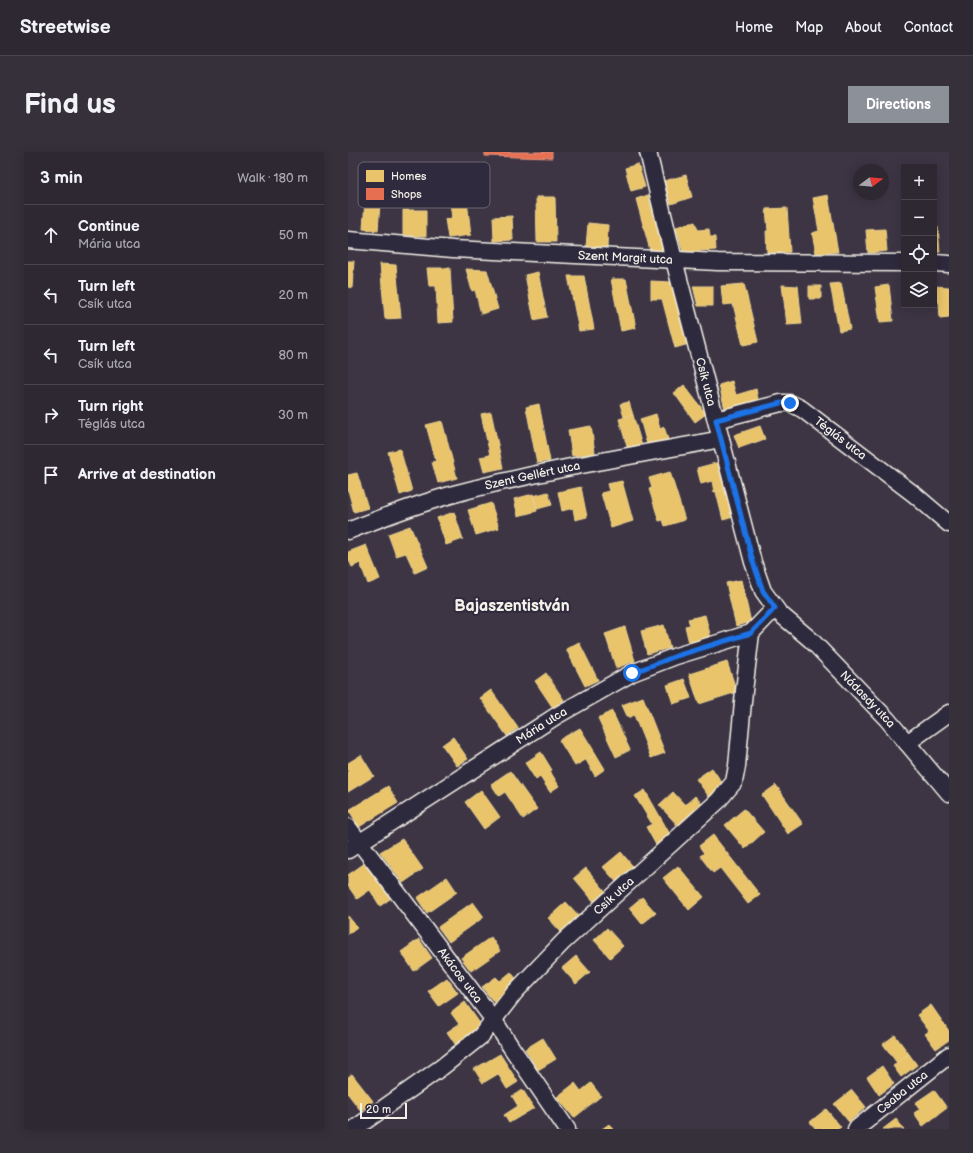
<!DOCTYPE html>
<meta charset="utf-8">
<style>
:root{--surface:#2e2833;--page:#36303b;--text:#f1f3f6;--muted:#a7a6ac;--line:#49444e;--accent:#8c9099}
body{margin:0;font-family:"Balsamiq Sans",sans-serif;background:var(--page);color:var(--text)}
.controls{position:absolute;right:12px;top:12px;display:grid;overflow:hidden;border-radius:0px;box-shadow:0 2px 10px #0003}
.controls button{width:36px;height:36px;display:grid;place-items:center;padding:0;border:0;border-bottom:1px solid var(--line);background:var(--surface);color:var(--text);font:20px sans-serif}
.compass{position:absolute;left:505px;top:12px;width:36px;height:36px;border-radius:50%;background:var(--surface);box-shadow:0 2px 10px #0003;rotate:74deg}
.scale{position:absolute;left:12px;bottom:10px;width:47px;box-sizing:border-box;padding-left:4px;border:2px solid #f4f1e8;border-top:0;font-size:11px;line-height:14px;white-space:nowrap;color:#f4f1e8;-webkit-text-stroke:3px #2f2a3d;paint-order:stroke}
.stop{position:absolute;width:12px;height:12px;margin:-9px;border:3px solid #1a73e8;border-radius:50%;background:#fff}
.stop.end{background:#1a73e8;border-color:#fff;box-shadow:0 1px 4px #0008}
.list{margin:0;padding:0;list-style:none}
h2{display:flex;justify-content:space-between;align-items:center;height:52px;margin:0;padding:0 16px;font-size:17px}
h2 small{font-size:13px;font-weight:400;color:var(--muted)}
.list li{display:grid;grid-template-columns:26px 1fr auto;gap:12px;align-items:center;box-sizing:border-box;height:60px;padding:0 16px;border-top:1px solid var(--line)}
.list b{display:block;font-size:15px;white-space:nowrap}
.list p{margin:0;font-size:13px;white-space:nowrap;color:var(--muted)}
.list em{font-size:13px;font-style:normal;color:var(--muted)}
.icon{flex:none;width:22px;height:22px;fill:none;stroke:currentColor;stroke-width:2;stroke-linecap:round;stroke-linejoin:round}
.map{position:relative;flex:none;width:601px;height:977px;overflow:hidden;border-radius:0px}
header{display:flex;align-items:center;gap:24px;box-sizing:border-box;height:56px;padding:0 20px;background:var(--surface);border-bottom:1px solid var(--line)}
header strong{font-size:19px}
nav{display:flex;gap:22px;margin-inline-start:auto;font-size:14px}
.intro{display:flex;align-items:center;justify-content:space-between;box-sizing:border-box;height:96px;padding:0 24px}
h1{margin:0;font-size:28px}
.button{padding:10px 18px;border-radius:0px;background:var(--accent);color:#fff;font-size:14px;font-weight:700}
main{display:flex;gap:24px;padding:0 24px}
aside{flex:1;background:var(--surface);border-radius:0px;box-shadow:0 2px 10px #0003}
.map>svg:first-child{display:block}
.homes{fill:#e9c46a;stroke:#ecd290}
.shops{fill:#e76f51;stroke:#eb967e}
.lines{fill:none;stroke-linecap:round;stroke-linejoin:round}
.street-casing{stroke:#f4f1e8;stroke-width:19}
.street{stroke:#2f2a3d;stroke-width:16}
.route{stroke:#1a73e8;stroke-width:5}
.labels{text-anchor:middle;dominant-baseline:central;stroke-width:4;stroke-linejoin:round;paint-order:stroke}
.street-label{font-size:12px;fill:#f4f1e8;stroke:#2f2a3d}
.district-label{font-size:16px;font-weight:bold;fill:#f4f1e8;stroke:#2f2a3d}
.key{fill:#2f2a3d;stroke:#6a6670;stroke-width:1}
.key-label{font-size:11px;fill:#f4f1e8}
</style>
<header>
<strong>Streetwise</strong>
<nav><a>Home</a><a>Map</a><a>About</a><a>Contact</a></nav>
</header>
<div class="intro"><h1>Find us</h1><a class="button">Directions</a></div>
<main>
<aside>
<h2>3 min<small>Walk · 180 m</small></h2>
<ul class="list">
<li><svg class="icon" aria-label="ahead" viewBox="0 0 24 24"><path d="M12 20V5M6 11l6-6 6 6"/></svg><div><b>Continue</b><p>Mária utca</p></div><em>50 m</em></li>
<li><svg class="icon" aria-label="left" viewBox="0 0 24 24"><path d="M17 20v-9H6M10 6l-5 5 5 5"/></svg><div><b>Turn left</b><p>Csík utca</p></div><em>20 m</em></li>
<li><svg class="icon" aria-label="left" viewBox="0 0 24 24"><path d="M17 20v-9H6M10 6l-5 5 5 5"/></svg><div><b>Turn left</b><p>Csík utca</p></div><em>80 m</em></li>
<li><svg class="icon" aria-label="right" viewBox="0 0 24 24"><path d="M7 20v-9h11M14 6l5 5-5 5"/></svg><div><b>Turn right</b><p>Téglás utca</p></div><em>30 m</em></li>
<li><svg class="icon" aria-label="arrive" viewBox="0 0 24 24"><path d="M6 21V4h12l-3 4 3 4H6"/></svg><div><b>Arrive at destination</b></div></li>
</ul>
</aside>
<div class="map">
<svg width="601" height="977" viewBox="0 0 601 977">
<rect width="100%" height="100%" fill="#3d3544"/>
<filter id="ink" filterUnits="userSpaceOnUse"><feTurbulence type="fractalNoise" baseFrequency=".025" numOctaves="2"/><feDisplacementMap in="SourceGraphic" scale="8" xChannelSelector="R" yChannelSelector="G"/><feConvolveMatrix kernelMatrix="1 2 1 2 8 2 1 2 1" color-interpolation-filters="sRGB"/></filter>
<g filter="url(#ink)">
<path class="homes" d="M290 12 297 35 283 39 277 16Z
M338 23 344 45 323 52 316 29Z
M18 36 33 37 30 79 15 77Z
M118 40 123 83 100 86 97 67 104 66 101 43Z
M300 43 315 98 303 102 288 47Z
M480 43 490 100 468 101 464 81 471 79 465 46Z
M188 45H207L208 90H189Z
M439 56 442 100 419 101 418 79H420L418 57Z
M55 58H78V84L55 83Z
M164 64 165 88 146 89 145 65Z
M347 70 350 78 361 77 362 85H367L368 98 335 100 328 75Z
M240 71 260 73 259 96 238 95Z
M590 75 592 100H586V76Z
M537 77 539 99 520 101 518 78Z
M0 109H6L4 136 0 135Z
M32 112 48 113 53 166 37 167Z
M79 116H102L105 170 90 171 88 134H81Z
M118 117 139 118 150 157 133 162 127 138 124 139Z
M190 120 199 165 186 168 177 123Z
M220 124H236L246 177 231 179Z
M263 127H278L288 176 273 179Z
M303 129 323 130 341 192 327 196 314 147H303Z
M493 131 502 177 491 179 482 132Z
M396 132 410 190 395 193 385 152 375 153 373 134Z
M434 133 450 134 454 172 439 173Z
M541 133 545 169 532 170 527 135Z
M345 134H365V154H350Z
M461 134H473V147H461Z
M586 134 601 135V165L592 166 591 150 586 149Z
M384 229 388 243 408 237 411 252 378 261 371 233Z
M336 233 358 262 347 270 326 241Z
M281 250 285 263 276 265 272 252Z
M191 252 202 309 189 311 178 255Z
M143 260 155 316 136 320 132 305 142 303 133 262Z
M308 262 312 277 316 275 321 290 300 296 292 267Z
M285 263 294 294 280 298 271 267Z
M94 269 109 326 90 331 84 310 88 309 78 273Z
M243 274 247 301 224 304 220 278Z
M412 274 417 287 391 296 386 283Z
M52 297 64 339 52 343 40 300Z
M375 309 382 336 366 340 364 329 353 332 349 316Z
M322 320 337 368 317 374 315 368 311 369 301 337 304 336 301 326Z
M9 321 20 356 6 360 0 338V323Z
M274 329 285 369 263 376 253 341 261 339 259 332Z
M233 335 239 365 227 368 225 356 214 359 210 340Z
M382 336 389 364 375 368 368 340Z
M200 340 204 353 189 357 185 344Z
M185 342 189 359 170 364 166 347Z
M143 351 151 376 128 383 120 358Z
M106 360 115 387 98 393 89 366Z
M62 374 80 415 67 421 58 401 48 404 40 382Z
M18 393 32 427 20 432 12 411 4 415 0 406V400Z
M393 428 403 470 388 474 378 431Z
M357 463 363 486 341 491 337 474 342 473 340 467Z
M316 473 322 496 299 502 293 479Z
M277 475 287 509 268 516 257 482Z
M231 490 250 528 237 534 218 497Z
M379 510 389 540 351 552 341 522Z
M198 521 216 548 205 556 187 529Z
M336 527 343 546 325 552 319 533Z
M143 538 170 576 159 584 132 546Z
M295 545 317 601 303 606 286 563 280 566 274 553Z
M264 559 282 598 268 605 250 566Z
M232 576 248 602 227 614 211 588Z
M105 585 120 607 109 614 94 593Z
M193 600 204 618 202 619 211 634 202 640 192 625 188 628 177 611Z
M248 602 257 617 247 624 238 608Z
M13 603 26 624 0 640V611Z
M364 616 377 635 362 646 348 627Z
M162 619 189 657 175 667 157 640 151 644 143 632Z
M428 633 455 672 440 682 414 643Z
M40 634 50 651 11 675 1 658Z
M133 638 152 665 136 677 117 650Z
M297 638 323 684 308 693 298 675 304 672 287 644Z
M325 640 337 653 347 644 356 654 332 676 311 653Z
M396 657 416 680 397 697 377 673Z
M365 683 412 743 400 752 372 716 365 721 352 704 356 701 351 694Z
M54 687 75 717 55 731 32 700Z
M273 700 288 718 271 733 255 715Z
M17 711 42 747 32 754 22 738 9 747 0 734V723Z
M330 714 356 745 341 758 315 726Z
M238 716 259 741 247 751 226 726Z
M99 725 109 740 79 761 69 746Z
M294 745 308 761 294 772 281 756Z
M125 750 136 765 101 790 90 775Z
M218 750 232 765 214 781 200 766Z
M0 764 9 775 0 782Z
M259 776 275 794 262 806 246 788Z
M143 785 152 799 123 819 113 806Z
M71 787 84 806 66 819 53 800Z
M228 804 242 820 228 832 214 816Z
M163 820 172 832 148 853 134 835 148 825 152 829Z
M99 826 110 841 91 854 80 839Z
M117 850 135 876 109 895 99 880 111 872 103 861Z
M583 853 601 879V888L588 897 577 882 581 879 569 863Z
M547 883 561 902 549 911 535 892Z
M195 886 208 907 190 918 177 897Z
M152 902 170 930 159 937 150 922 135 931 126 917Z
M561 902 569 913 553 925 545 914Z
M534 914 546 932 531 943 519 925Z
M4 922 25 949 13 959 0 942V925Z
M227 931 233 939 243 931 253 944 226 966 209 945Z
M175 938 186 956 161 971 156 963 170 954 164 944Z
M504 938 518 955 501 970 486 952Z
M586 938 599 956 575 974 566 961 572 957 567 951Z
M478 957 493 975 490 977H468L462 970Z
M548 967 556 977H535Z
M261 972 265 977H254Z"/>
<path class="shops" d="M137 0H204V6L137 4Z"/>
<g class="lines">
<g class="street-casing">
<g id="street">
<path id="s1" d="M300 0 326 108 405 410 415 439 431 461 463 488 539 567 601 641"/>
<path id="s2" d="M0 88 105 97 370 110 556 111"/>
<path d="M586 111 601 112"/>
<path id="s3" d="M368 268 433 251H442L454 257 567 343 601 372"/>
<path id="s4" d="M0 379C35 365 70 352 106 342 194 318 284 304 373 287"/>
<path d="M559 591 601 561"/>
<path id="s5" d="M0 675 145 867 163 895 219 977"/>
<path id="s6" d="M0 698 208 564 284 521 328 504 403 481"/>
<path id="s7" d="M6 977 94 915 133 884 167 840 215 790 370 649 386 630 389 614 396 539 403 481 427 456"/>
<path id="s8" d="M508 977 601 903"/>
</g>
</g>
<use href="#street" class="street"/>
</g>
</g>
<g class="lines" filter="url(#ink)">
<path class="route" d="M284 521 328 504 403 481 427 456 415 439 405 410 368 268 433 251H442"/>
</g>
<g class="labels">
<g class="street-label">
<text stroke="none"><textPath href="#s2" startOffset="278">Szent Margit utca</textPath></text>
<text stroke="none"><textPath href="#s1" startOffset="237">Csík utca</textPath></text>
<text stroke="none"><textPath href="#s3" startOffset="138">Téglás utca</textPath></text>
<text stroke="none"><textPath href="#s4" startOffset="193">Szent Gellért utca</textPath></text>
<text stroke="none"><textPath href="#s1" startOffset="605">Nádasdy utca</textPath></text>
<text stroke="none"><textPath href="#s6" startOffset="230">Mária utca</textPath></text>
<text stroke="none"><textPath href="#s7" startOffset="351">Csík utca</textPath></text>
<text stroke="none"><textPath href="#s5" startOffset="186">Akácos utca</textPath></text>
<text stroke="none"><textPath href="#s8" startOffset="59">Csaba utca</textPath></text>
</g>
<g class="district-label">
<text x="164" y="454">Bajaszentistván</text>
</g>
</g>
<rect x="10" y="10" width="132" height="46" rx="6" class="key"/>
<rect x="18" y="18" width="18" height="12" fill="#e9c46a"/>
<rect x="18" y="36" width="18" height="12" fill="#e76f51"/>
<g class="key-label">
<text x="43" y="28">Homes</text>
<text x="43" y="46">Shops</text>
</g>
</svg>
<div class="controls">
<button>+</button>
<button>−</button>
<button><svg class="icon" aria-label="locate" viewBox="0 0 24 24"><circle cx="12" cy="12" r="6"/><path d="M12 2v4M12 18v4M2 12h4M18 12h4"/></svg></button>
<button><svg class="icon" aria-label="layers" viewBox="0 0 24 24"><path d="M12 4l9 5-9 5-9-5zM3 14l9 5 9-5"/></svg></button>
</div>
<svg class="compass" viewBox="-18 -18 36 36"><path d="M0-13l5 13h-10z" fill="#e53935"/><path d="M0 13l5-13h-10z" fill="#a7a6ac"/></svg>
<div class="scale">20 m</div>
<div class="stop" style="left:284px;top:521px"></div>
<div class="stop end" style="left:442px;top:251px"></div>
</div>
</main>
